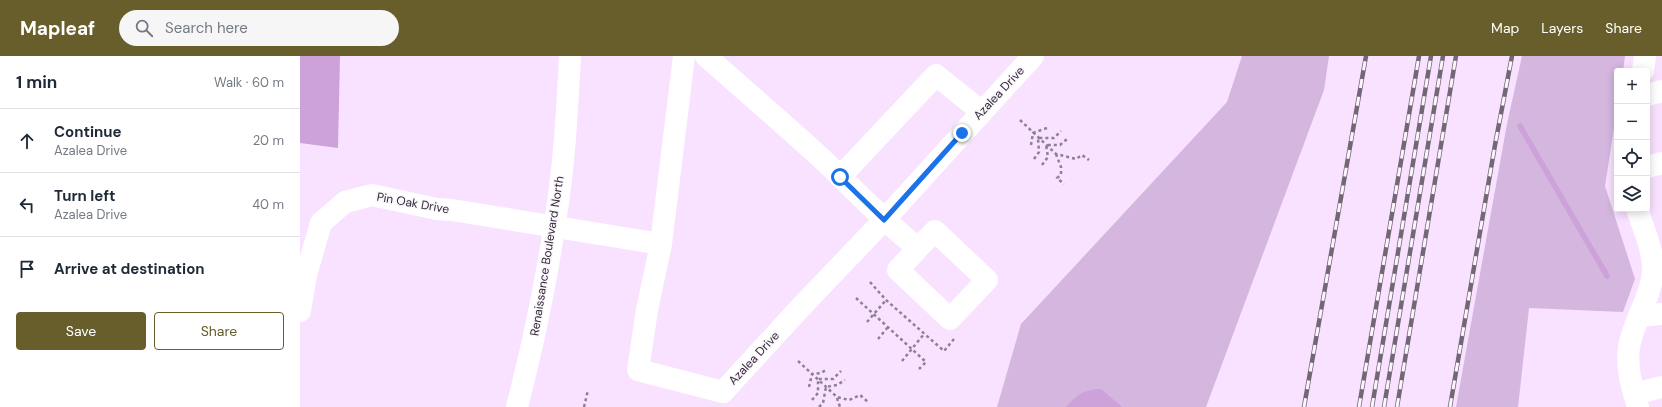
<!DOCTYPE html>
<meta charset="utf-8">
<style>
:root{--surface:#fff;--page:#f6f6f7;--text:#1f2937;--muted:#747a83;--line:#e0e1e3;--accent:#685e2b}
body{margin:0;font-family:"DM Sans",sans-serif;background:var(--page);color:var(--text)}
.controls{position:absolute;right:12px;top:12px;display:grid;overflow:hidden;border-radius:4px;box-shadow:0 2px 10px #0003}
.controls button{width:36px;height:36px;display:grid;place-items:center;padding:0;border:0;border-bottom:1px solid var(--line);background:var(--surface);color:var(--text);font:20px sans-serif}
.stop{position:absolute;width:12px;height:12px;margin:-9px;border:3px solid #1a73e8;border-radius:50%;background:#fff}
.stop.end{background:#1a73e8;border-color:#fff;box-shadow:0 1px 4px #0008}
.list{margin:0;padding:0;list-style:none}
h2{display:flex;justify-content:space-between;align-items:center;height:52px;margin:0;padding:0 16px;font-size:17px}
h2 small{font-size:13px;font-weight:400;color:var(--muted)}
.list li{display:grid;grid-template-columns:26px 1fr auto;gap:12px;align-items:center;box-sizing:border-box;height:64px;padding:0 16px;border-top:1px solid var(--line)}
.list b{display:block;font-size:15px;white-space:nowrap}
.list p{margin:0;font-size:13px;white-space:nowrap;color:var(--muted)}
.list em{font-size:13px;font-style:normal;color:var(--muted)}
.actions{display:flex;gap:8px;padding:12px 16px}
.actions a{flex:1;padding:9px 0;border:1px solid var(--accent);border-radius:4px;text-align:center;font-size:14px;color:var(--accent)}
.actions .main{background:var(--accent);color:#fff}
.icon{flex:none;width:22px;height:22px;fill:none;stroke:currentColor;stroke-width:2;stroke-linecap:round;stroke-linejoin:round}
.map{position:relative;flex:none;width:1362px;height:351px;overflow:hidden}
header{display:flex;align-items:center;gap:24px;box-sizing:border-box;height:56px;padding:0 20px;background:var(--accent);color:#fff}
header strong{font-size:19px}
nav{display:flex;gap:22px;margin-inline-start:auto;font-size:14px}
.search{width:280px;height:36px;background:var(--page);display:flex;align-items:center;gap:10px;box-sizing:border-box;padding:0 14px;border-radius:22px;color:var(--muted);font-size:15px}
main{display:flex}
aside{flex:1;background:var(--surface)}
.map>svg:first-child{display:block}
.green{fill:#d4b6de}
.water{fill:#cda2da}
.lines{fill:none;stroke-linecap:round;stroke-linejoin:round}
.stream{stroke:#cda2da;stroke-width:5.5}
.path{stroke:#8e8093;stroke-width:2.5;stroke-dasharray:3 3;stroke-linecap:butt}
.minor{stroke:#fff;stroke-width:22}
.rail-casing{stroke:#726677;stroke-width:4.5}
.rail{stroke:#fbf6fc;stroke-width:3;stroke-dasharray:9;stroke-linecap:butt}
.route{stroke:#1a73e8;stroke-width:5}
.labels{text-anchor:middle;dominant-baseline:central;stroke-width:3;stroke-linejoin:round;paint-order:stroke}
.street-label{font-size:12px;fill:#312934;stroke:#fbf6fc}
</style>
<header>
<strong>Mapleaf</strong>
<div class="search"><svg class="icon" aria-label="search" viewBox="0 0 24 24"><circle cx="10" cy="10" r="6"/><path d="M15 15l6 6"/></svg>Search here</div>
<nav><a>Map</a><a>Layers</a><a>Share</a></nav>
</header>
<main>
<aside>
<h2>1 min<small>Walk · 60 m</small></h2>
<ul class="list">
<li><svg class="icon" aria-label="ahead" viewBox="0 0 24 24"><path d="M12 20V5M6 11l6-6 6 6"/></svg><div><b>Continue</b><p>Azalea Drive</p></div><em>20 m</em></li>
<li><svg class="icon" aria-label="left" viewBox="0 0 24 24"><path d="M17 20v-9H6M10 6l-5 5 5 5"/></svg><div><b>Turn left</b><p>Azalea Drive</p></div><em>40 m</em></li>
<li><svg class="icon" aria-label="arrive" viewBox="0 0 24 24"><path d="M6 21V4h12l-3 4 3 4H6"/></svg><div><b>Arrive at destination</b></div></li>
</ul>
<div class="actions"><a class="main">Save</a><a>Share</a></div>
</aside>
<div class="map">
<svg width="1362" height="351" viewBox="0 0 1362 351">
<rect width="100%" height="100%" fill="#f8e2ff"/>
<path class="green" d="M942 0H1029L1024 34 906 351H697L721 268 927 46Z
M1222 0H1325L1323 15H1317V53L1305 130 1335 223 1323 256 1229 252 1218 351H1156L1207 68Z"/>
<path class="water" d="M0 0H40L38 92 0 87Z
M801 333 822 351H766C778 338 783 334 801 333Z"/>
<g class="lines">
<path class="stream" d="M1220 70 1307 220"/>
<path class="path" d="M720 64 756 98 776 103 782 99 789 104
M731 89 733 77 747 72
M756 98 761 111V119L757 122 764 128
M734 103 739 96 738 82H754L761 75
M742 109 748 101 746 89H760L767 83
M570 226 586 244 644 295 654 283
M556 242 626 306 619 313
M567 266 586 244
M578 283 588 271
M498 305 537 341 549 344 560 339 568 346
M602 305 624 278
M509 331 512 318 521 317 526 314
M537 342 540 351
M512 344 518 337V323H533L541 315
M284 351 288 334
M519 351 523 347 526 331 537 329 545 324"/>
<path class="minor" d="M384 0 361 188 347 254 338 314 423 336 501 251 584 164 733 0
M406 0C444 34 483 67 520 101 553 132 583 165 618 192L635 175 687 224 650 263 598 214 618 192
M1343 15 1345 0
M1347 39 1362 35
M1347 111 1362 107
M540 121 636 19 682 56
M1337 153C1343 172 1354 195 1353 215 1351 242 1333 265 1329 291 1326 312 1332 331 1338 351
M0 255 6 219 21 167 45 146 72 139 137 153 152 154 361 188
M1339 260 1362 258
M1334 338 1362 331
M217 351C232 292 245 233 254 172 264 115 267 58 270 0"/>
<g class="rail-casing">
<path id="rail" d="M1004 351 1066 0
M1059 351 1119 0
M1072 351 1131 0
M1084 351 1143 0
M1097 351 1156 0
M1150 351 1195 89 1212 0"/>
</g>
<use href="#rail" class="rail"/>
</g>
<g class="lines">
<path class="route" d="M540 121 584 164 662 77"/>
</g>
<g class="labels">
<g class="street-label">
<text transform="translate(699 37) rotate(-47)">Azalea Drive</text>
<text transform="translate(113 147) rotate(10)">Pin Oak Drive</text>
<text transform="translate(247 200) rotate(-81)">Renaissance Boulevard North</text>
<text transform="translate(454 302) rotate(-47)">Azalea Drive</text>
</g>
</g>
</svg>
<div class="controls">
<button>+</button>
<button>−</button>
<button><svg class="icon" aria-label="locate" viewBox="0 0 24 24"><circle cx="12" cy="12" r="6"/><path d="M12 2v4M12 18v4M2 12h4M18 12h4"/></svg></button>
<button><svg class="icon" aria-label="layers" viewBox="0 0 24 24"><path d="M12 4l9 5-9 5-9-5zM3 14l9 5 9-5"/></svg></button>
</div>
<div class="stop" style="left:540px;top:121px"></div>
<div class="stop end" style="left:662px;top:77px"></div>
</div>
</main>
